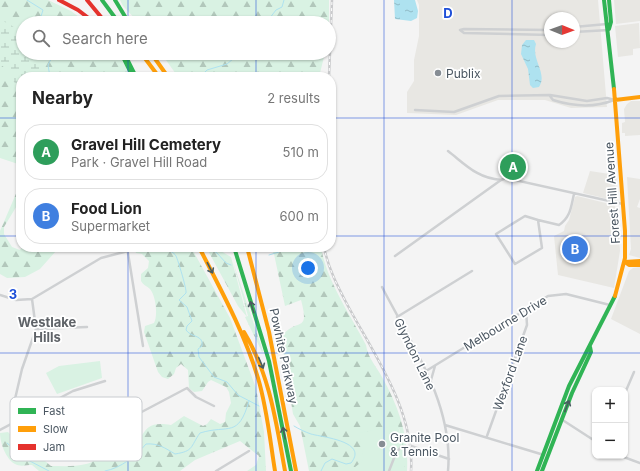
<!DOCTYPE html>
<meta charset="utf-8">
<style>
:root{--surface:#fff;--page:#f6f6f6;--text:#222;--muted:#767676;--line:#e0e0e0;--accent:#0f766e}
body{margin:0;font-family:Inter,sans-serif;background:var(--page);color:var(--text)}
.controls{position:absolute;right:12px;bottom:12px;display:grid;overflow:hidden;border-radius:8px;box-shadow:0 1px 3px #0004}
.controls button{width:36px;height:36px;display:grid;place-items:center;padding:0;border:0;border-bottom:1px solid var(--line);background:var(--surface);color:var(--text);font:20px sans-serif}
.compass{position:absolute;left:544px;top:12px;width:36px;height:36px;border-radius:50%;background:var(--surface);box-shadow:0 1px 3px #0004;rotate:91deg}
.you{position:absolute;left:308px;top:268px;width:14px;height:14px;margin:-10px;border:3px solid #fff;border-radius:50%;background:#1a73e8;box-shadow:0 0 0 6px #1a73e833}
.badge{display:grid;place-items:center;width:26px;height:26px;border-radius:50%;background:var(--accent);color:#fff;font-size:13px;font-weight:700}
.pin{position:absolute;translate:-50% -50%;border:2px solid #fff;box-shadow:0 1px 4px #0006}
.list{margin:0;padding:0;list-style:none}
h2{display:flex;justify-content:space-between;align-items:center;height:52px;margin:0;padding:0 16px;font-size:17px}
h2 small{font-size:13px;font-weight:400;color:var(--muted)}
.list li{display:grid;grid-template-columns:26px 1fr auto;gap:12px;align-items:center;box-sizing:border-box;height:56px;margin:0 8px 8px;padding:0 8px;border:1px solid var(--line);border-radius:16px}
.list b{display:block;font-size:15px;white-space:nowrap}
.list p{margin:0;font-size:13px;white-space:nowrap;color:var(--muted)}
.list em{font-size:13px;font-style:normal;color:var(--muted)}
.icon{flex:none;width:22px;height:22px;fill:none;stroke:currentColor;stroke-width:2;stroke-linecap:round;stroke-linejoin:round}
.map{position:relative;flex:none;width:640px;height:471px;overflow:hidden}
.search{position:absolute;background:var(--surface);box-shadow:0 1px 3px #0004;left:16px;top:16px;width:320px;height:44px;display:flex;align-items:center;gap:10px;box-sizing:border-box;padding:0 14px;border-radius:22px;color:var(--muted);font-size:15px}
.panel{position:absolute;background:var(--surface);box-shadow:0 1px 3px #0004;left:16px;top:72px;width:320px;height:180px;border-radius:16px}
.map>svg:first-child{display:block}
.commercial{fill:#e8e7e3;fill-rule:evenodd}
.grass{fill:url(#grass-tufts)}
.forest{fill:url(#forest-firs);fill-rule:evenodd}
.wetland{fill:url(#wetland-marsh)}
.garden{fill:#d9f2e3}
.water{fill:url(#water-ripples)}
.lines{fill:none;stroke-linecap:round;stroke-linejoin:round}
.stream{stroke:#aee2f0;stroke-width:1}
.street{stroke:#ced0d2;stroke-width:2.5}
.fast{stroke:#30b455;stroke-width:4}
.slow{stroke:#ff9f0a;stroke-width:4}
.jam{stroke:#e5322d;stroke-width:4}
.rail-casing{stroke:#c9cacc;stroke-width:2.5}
.rail{stroke:#fff;stroke-width:1;stroke-dasharray:3;stroke-linecap:butt}
.oneway{stroke:#495b60}
.grid{fill:none;stroke:#1d4ed8;stroke-width:1;stroke-opacity:0.55}
.poi-dot{fill:#868d94;stroke:#fff;stroke-width:1.5}
.labels{text-anchor:middle;dominant-baseline:central;stroke-width:3.5;stroke-linejoin:round;paint-order:stroke}
.poi-label{font-size:12px;fill:#4a5661;stroke:#fff;text-anchor:start}
.street-label{font-size:12px;fill:#4a5661;stroke:#fff}
.neighbourhood-label{font-size:13px;font-weight:bold;fill:#5f6368;stroke:#fff}
.key{fill:#fff;stroke:#c9ccd0;stroke-width:1}
.key-label{font-size:11px;fill:#4a5661}
.grid-label{font-size:13px;text-anchor:middle;font-weight:bold;fill:#1d4ed8;stroke:#fff;stroke-width:3.5;stroke-linejoin:round;paint-order:stroke}
</style>
<div class="map">
<svg width="640" height="471" viewBox="0 0 640 471">
<defs>
<pattern id="grass-tufts" width="24" height="20" patternUnits="userSpaceOnUse"><rect width="24" height="20" fill="#d9f2e3"/><path d="M3 7l-1-3M5 7V3M7 7l1-3M15 17l-1-3M17 17v-4M19 17l1-3" fill="none" stroke="#b2c7bb"/></pattern>
<pattern id="forest-firs" width="22" height="20" patternUnits="userSpaceOnUse"><rect width="22" height="20" fill="#d9f2e3"/><path d="M5 1l3.5 6h-7zM16 11l3.5 6h-7z" fill="#b2c7bb"/></pattern>
<pattern id="wetland-marsh" width="20" height="14" patternUnits="userSpaceOnUse"><rect width="20" height="14" fill="#d9f2e3"/><path d="M1 5h8M5 5V1M11 12h8M15 12V8" fill="none" stroke="#b2c7bb"/></pattern>
<pattern id="water-ripples" width="26" height="14" patternUnits="userSpaceOnUse"><rect width="26" height="14" fill="#aee2f0"/><path d="M2 4q2-2 4 0t4 0M15 11q2-2 4 0t4 0" fill="none" stroke="#90bac6"/></pattern>
</defs>
<rect width="100%" height="100%" fill="#f4f4f4"/>
<path class="commercial" d="M417 0H598L607 107 571 108 545 100H498L456 115 407 113V92L414 81V60L419 36V5ZM550 18H574V42H550Z
M614 0H640V21L616 24Z
M639 23 640 48 633 49V55L618 57 615 26Z
M631 101H640V135L625 136V133H622V123L625 122 624 109 627 104Z
M590 171 616 175 618 200 616 201 583 193Z
M627 177 640 179V199L637 207 640 208V258L629 255 631 249Z
M577 196 614 205 617 210 620 251 614 288 558 275 554 236 564 231 565 226 569 220 575 197Z
M640 267V334L611 319 629 271 633 268Z"/>
<path class="grass" d="M233 262 263 351 262 352 245 317 248 316Z"/>
<path class="forest" d="M0 0H48L71 11 87 23H23V53H117L126 67 129 77H21V165L0 158Z
M120 0H329V28V23H139L123 6Z
M161 53H325L319 77H178Z
M21 182V199L4 227V234L12 247 20 250 22 247H67L56 251 40 269 25 277 7 278 0 274V231Z
M134 247H191L230 318 256 388 264 432 266 471H247L256 465 259 456 240 441 195 460 180 471H39L32 465C26 465 20 467 15 464 6 459 0 443 0 433L8 432 22 447 39 456 51 466C62 466 75 467 86 464 92 463 96 459 102 457 109 455 117 454 124 451 149 441 137 419 171 425L184 416 203 426 207 424 211 419 220 424 225 422 226 413 231 403 229 392 226 387 211 380 208 382 202 391 194 392 189 388 188 370 181 364 176 368 174 374 168 379 162 377 158 372 144 332 145 326 154 323C158 316 156 296 150 289 147 286 143 285 141 281V274L148 268 149 261 142 254 136 253Z
M206 247H214L231 257 247 317 238 306Z
M270 247H321C327 282 350 314 366 345 368 358 376 366 382 377 399 407 409 437 407 471H309L300 426 293 414 284 359 283 335C297 317 310 334 301 300L285 306 274 254ZM399 428 402 442 364 434Z"/>
<path class="wetland" d="M0 20C18 26 23 35 23 53H39L41 57 39 77H21V85H16L6 69 0 64Z"/>
<path class="garden" d="M100 361 102 378 57 394 47 375 46 373 59 366Z
M398 425 405 456 404 471H350L364 460 359 433Z"/>
<path class="water" d="M394 0H415L418 11 417 18 411 21 395 19Z
M526 40H534L536 44C531 60 548 73 539 87L533 88 530 85 528 69 521 54 522 45Z"/>
<g class="lines">
<path class="stream" d="M27 0 43 10 39 23
M266 23 276 10 282 7 284 0
M50 77 48 65 54 53
M200 77 207 70 227 64 240 53
M167 247C169 252 174 252 176 256 178 260 187 290 186 293L179 300 187 307 192 321 187 326 186 330C191 337 200 335 202 342V346L198 349 199 357 214 377 227 382 238 395 259 406
M207 247 217 253 226 263 231 265
M269 255 279 252
M294 426C299 429 305 432 311 434 321 437 369 441 351 463L346 464 332 459 325 463 321 471
M7 443 24 458 49 471
M105 471C121 468 136 456 146 444 158 443 165 448 175 454 194 451 190 447 200 433 229 424 238 439 249 401"/>
<path class="street" d="M574 27 607 24
M460 30 464 33 550 35
M460 30 464 29 550 30
M574 32 609 30
M550 96 553 100C572 106 594 108 614 100
M415 110 454 112 499 96 550 95 587 101 607 98 615 100
M448 151C466 165 477 178 501 180
M525 216 538 220 542 248 515 264 496 234Z
M538 220 559 225C571 217 571 206 574 194
M127 247 143 346
M395 256 501 180 506 178 623 204
M382 287C411 343 454 405 448 471
M0 295 16 300 32 299 101 258 128 251
M32 299 36 329 22 369 15 399 22 417 34 433 50 441 65 443 79 442 117 425 187 388 196 397 214 406
M397 317 472 271
M36 329 87 327
M426 371 548 296 566 294 610 305
M431 380 435 366
M625 393 634 372
M561 419 595 441
M445 425 544 455
M0 430 73 391 105 381
M487 436 527 325 526 309
M621 456 640 463
M216 471 249 451
M389 471 396 453 401 447 411 446 449 459"/>
<path class="fast" d="M102 0 119 23
M115 0 129 23
M604 0 614 89
M609 0 611 22 609 29
M121 53 133 77
M124 53 136 77
M234 247 269 361 291 471
M537 471 569 386 615 296
M542 471 572 393 591 352 590 347"/>
<path class="slow" d="M141 53 159 77
M151 53 168 77
M614 89 625 231V258L615 296
M615 100 640 97
M199 247C221 290 244 332 258 378 267 408 270 440 275 471
M247 247 269 332 296 471
M625 262 629 265H640
M625 262 640 261
M244 332C270 375 276 422 285 471"/>
<path class="jam" d="M59 0 78 10 95 23
M87 0 106 23"/>
<g class="rail-casing">
<path id="rail" d="M329 77 332 0
M324 247C328 268 338 287 348 306 375 356 415 412 411 471"/>
</g>
<use href="#rail" class="rail"/>
</g>
<defs><path id="oneway-shaft" d="M-6 0H5M1.5-3L5.5 0L1.5 3" fill="none" stroke-width="1.6" stroke-linecap="round" stroke-linejoin="round"/></defs>
<g class="oneway">
<use href="#oneway-shaft" transform="translate(210 268) rotate(63)"/>
<use href="#oneway-shaft" transform="translate(252 307) rotate(-108)"/>
<use href="#oneway-shaft" transform="translate(261 363) rotate(67)"/>
<use href="#oneway-shaft" transform="translate(567 406) rotate(-69)"/>
<use href="#oneway-shaft" transform="translate(284 433) rotate(-101)"/>
</g>
<path class="grid" d="M128 0V23M256 0V23M384 0V471M512 0V471M128 53V77M256 53V77M0 118H21M331 118H640M0 236H21M331 236H640M128 247V471M256 247V471M0 353H640"/>
<g class="poi-dot">
<circle cx="438" cy="73" r="4"/>
<circle cx="382" cy="444" r="4"/>
</g>
<g class="labels">
<g class="poi-label">
<text x="446" y="73">Publix</text>
<text x="390" y="437">Granite Pool<tspan x="390" dy="14">&amp; Tennis</tspan></text>
</g>
<g class="street-label">
<text transform="translate(612 193) rotate(-94)">Forest Hill Avenue</text>
<text transform="translate(505 323) rotate(-31)">Melbourne Drive</text>
<text transform="translate(415 354) rotate(64)">Glyndon Lane</text>
<text transform="translate(284 356) rotate(78)">Powhite Parkway</text>
<text transform="translate(510 373) rotate(-70)">Wexford Lane</text>
</g>
<g class="neighbourhood-label">
<text x="47" y="322">Westlake<tspan x="47" dy="15">Hills</tspan></text>
</g>
</g>
<rect x="10" y="397" width="132" height="64" rx="6" class="key"/>
<rect x="18" y="408" width="18" height="6" fill="#30b455"/>
<rect x="18" y="426" width="18" height="6" fill="#ff9f0a"/>
<rect x="18" y="444" width="18" height="6" fill="#e5322d"/>
<g class="key-label">
<text x="43" y="415">Fast</text>
<text x="43" y="433">Slow</text>
<text x="43" y="451">Jam</text>
</g>
<g class="grid-label">
<text x="448" y="18">D</text>
<text x="13" y="299">3</text>
</g>
</svg>
<div class="controls">
<button>+</button>
<button>−</button>
</div>
<svg class="compass" viewBox="-18 -18 36 36"><path d="M0-13l5 13h-10z" fill="#e53935"/><path d="M0 13l5-13h-10z" fill="#767676"/></svg>
<div class="you"></div>
<div class="pin badge" style="left:513px;top:167px;background:#2e9e5b">A</div>
<div class="pin badge" style="left:575px;top:249px;background:#3f7fe0">B</div>
<div class="search"><svg class="icon" aria-label="search" viewBox="0 0 24 24"><circle cx="10" cy="10" r="6"/><path d="M15 15l6 6"/></svg>Search here</div>
<section class="panel">
<h2>Nearby<small>2 results</small></h2>
<ul class="list">
<li><span class="badge" style="background:#2e9e5b">A</span><div><b>Gravel Hill Cemetery</b><p>Park · Gravel Hill Road</p></div><em>510 m</em></li>
<li><span class="badge" style="background:#3f7fe0">B</span><div><b>Food Lion</b><p>Supermarket</p></div><em>600 m</em></li>
</ul>
</section>
</div>
